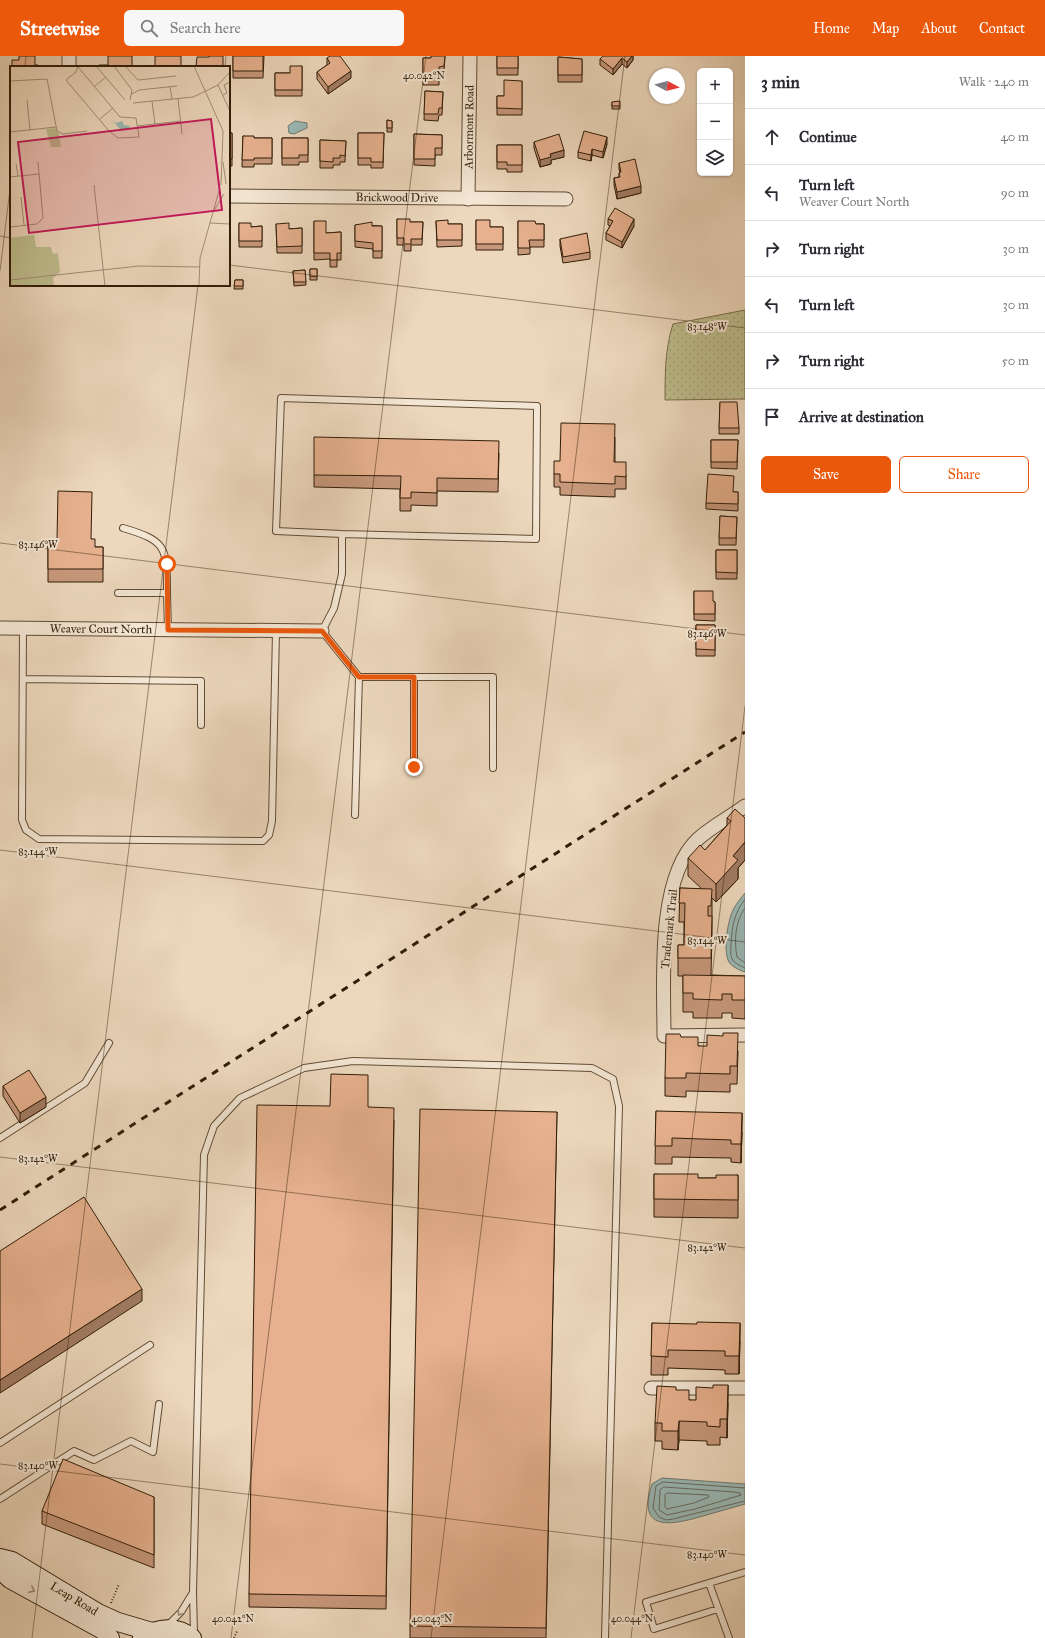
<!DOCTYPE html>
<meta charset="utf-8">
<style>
:root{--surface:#fff;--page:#f7f7f7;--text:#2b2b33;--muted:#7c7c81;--line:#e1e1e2;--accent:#ea580c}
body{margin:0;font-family:"IM FELL Great Primer",serif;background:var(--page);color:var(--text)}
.controls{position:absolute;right:12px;top:12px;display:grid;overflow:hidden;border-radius:6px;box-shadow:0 1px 3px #0004}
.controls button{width:36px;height:36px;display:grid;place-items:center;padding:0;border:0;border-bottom:1px solid var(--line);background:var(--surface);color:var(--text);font:20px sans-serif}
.compass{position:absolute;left:649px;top:12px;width:36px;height:36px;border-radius:50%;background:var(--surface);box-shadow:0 1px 3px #0004;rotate:97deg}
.stop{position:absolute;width:12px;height:12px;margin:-9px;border:3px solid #ea580c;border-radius:50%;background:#fff}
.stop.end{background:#ea580c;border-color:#fff;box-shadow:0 1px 4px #0008}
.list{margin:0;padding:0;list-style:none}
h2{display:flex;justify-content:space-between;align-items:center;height:52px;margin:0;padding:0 16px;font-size:17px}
h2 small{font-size:13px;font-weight:400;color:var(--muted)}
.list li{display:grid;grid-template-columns:26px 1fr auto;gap:12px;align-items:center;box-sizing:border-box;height:56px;padding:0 16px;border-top:1px solid var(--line)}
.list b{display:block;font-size:15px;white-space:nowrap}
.list p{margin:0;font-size:13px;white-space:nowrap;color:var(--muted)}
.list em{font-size:13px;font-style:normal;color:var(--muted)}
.actions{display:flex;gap:8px;padding:12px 16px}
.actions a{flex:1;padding:9px 0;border:1px solid var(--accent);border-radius:6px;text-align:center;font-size:14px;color:var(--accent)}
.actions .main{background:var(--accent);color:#fff}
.icon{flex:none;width:22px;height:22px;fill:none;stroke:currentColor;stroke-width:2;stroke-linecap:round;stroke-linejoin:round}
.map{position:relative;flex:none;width:745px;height:1582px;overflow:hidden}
header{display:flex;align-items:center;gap:24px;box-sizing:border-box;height:56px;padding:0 20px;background:var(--accent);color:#fff}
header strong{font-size:19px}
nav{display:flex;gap:22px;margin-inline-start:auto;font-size:14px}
.search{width:280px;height:36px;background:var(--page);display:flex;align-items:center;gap:10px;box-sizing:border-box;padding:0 14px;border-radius:6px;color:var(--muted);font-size:15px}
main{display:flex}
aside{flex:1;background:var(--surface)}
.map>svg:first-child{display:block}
.park{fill:url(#park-dots);stroke:#786d4a}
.water{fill:#9ab9b6;stroke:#707b70}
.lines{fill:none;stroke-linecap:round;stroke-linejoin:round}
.shore{stroke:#666b5f;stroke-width:1}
.lane-casing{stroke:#604c35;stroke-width:8}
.street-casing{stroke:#604c35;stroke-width:15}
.secondary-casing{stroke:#311d08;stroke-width:20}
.path{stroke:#311d08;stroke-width:2;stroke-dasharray:1 2;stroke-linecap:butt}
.lane{stroke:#f3e6d4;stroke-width:6}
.street{stroke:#f3e6d4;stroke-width:13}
.secondary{stroke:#f3e6d4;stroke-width:18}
.rail{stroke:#311d08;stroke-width:3;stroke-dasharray:7 7;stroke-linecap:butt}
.wall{fill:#c7987b;stroke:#311d08}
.shaded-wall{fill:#a27c64;stroke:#311d08}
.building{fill:#e7b18f;stroke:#311d08}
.oneway{stroke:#9c8c78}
.route{stroke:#ea580c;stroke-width:5}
.ticks{fill:none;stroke:#311d08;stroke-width:1;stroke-opacity:0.45}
.labels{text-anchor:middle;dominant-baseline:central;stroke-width:4;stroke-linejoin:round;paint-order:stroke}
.street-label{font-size:12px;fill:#311d08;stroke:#f3e6d4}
.inset-road{fill:none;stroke:#a28d75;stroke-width:1}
.view{fill:#c2185b;fill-opacity:0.15;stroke:#c2185b;stroke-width:2}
.inset-edge{fill:none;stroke:#311d08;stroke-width:2}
.ticks-label{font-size:10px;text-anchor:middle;fill:#311d08;stroke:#f3e6d4;stroke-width:4;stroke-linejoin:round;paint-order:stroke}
</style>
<header>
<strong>Streetwise</strong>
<div class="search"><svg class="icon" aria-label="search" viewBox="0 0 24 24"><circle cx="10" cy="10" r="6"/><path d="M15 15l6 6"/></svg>Search here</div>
<nav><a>Home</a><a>Map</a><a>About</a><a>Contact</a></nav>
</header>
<main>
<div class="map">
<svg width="745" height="1582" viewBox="0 0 745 1582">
<defs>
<pattern id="park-dots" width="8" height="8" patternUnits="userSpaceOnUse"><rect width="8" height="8" fill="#bebd8d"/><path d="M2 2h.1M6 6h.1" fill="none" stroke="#a4a278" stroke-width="1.8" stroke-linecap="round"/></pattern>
</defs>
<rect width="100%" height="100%" fill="#edd8bd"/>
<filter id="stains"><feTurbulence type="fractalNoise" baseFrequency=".005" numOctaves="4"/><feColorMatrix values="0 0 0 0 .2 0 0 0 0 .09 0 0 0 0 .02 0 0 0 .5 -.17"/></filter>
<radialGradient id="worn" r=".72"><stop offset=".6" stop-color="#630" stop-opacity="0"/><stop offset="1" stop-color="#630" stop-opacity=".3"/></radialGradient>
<path class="park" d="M745 254V343L665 344C665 318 665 293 673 268Z"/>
<path class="water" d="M295 65 307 67V72L294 78 289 77 288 70Z
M745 837V916C739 914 730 910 728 904 723 891 728 863 734 852 737 847 741 842 745 837Z
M662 1422 745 1428V1448C731 1452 717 1456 703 1460 672 1469 636 1477 652 1428Z"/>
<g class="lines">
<path class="shore" d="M745 843C734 858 732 870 731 888 731 892 730 899 732 903 735 908 741 910 745 912
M745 852C735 865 734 885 737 901L745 907
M664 1431 734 1436 740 1437 741 1439 695 1453 667 1459 659 1454 660 1434Z
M745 1432 663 1426 656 1430 653 1452 659 1461 666 1464 673 1463 745 1445
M667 1437 708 1439 709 1441 694 1447 667 1453 665 1451V1439Z"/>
<g class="lane-casing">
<path id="lane" d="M123 472C167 485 167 491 167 537
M342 478 276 475 281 342 537 350 536 483 342 478V518L334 552 322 575 359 621 355 759
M118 537H167L168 574
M23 572 22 764 26 774 39 783 263 785 269 779 272 765 276 575
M359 621H493V712
M414 621V711
M23 623 201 625V669
M0 1082 85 1027 109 987
M0 1387 150 1289
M0 1443 74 1395 94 1404 131 1385 153 1396 159 1348
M709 1527 729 1582
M718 1553 654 1573 646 1546 745 1516
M167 1570 181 1556 192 1538
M194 1578 193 1536 204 1099 214 1070 240 1042 304 1012 353 1005 592 1012 613 1023 619 1050 605 1582"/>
</g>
<g class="street-casing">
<g id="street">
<path d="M69 11V0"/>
<path id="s1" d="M229 140 566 143"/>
<path id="s2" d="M468 143 470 0"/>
<path id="s3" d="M0 572 322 575"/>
<path d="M745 750C730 761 711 771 698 783 656 822 664 926 664 980L745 979"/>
<path d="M651 1332H745"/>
</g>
</g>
<g class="secondary-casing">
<g id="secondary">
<path id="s4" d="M0 1502 12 1505 98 1557 118 1566 152 1576"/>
<path d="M0 1513 10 1523 103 1574 110 1582"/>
<path d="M142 1581C158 1572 177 1569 192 1582"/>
</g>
</g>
<path class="path" d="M111 1547 119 1528
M234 1582 237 1575"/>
<use href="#lane" class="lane"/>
<use href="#street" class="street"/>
<use href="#secondary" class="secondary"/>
<path class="rail" d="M0 1154 745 676"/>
</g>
<path class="wall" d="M233 0H264L263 22H233Z
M445 0 444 17H439V29H423V2H431Z
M497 0H518V19H497Z
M633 0V4L627 12 622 8 613 19 600 9V3Z
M558 1 582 3V26H558Z
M327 2 351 22 328 38 317 23V16L327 9Z
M302 10V40H275V17H290Z
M522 25V59H497V40H504Z
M425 35 443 36 442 59H439L438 65 424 64Z
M612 46 620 50V53H612Z
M387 64 392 65V76H387Z
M229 77H232V110H229Z
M358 77H384L383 112H371V109H358Z
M414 78 442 79V99H435V110L414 109Z
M243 80 254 82H272V108H254V111H242Z
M282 82H308V106H299V109H282Z
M320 84 346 85 345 106H340V109H333V112H320Z
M534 86 564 101 551 104V108L540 111 534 92Z
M607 88 603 102 592 99 591 105 578 102V96Z
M497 89H522V116H507V113H497Z
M619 107 641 137 617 143 614 129V122L619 121V117H620L619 113Z
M397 163 410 166H423L422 189H411V195H404V189H397Z
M608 163 634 170 622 192 606 184V177L610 170 608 169Z
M476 164 490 171H503V194H476Z
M314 165 326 177 341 176V204H337V211H330V203L314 204Z
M436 165 448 168H462V190L437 191Z
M518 165 536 168H544V191H530V198L518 199Z
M239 167 251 171 262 170V191H239Z
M276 168 289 173 302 172V197H277Z
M355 169 382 170V202H373V193L355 191Z
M560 183 590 196V203L563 207 560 190Z
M310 213H317V224H310Z
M305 214 306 229 294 230 293 215Z
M235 224H243V233H234Z
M720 346 739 372V378H719Z
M615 381V406L626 419V433H615V441L560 439V431H554V418L560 405Z
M711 384H738L737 413 711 412Z
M499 397 498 436 437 435V450L411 449V455H400V433L314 431V419Z
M734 436H738V455L706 453V447Z
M720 460 737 461 736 489H719Z
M92 483 95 491H103V526H48V484Z
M716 494H737V523H716Z
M694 535 713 545 715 546V565L694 564Z
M696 569H715V600H696Z
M727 762H745V804L738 812V823L716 846 712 842V878L711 919 745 920V963L732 962V957H722V962H693V956H683V920H678V889H684V866H679L680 832 702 833 688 820V802L705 794 727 769Z
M681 981 698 990 738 995 737 1028H730V1036L686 1035V1041L665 1040V1022Z
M3 1030 46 1051 20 1067 3 1040Z
M368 1051 394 1064 386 1553 249 1551V1538Z
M656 1055 742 1076 741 1107 731 1106V1102L672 1101V1108H655Z
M557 1056 546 1582H410V1570Z
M654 1118 698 1122H716L738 1119V1162L654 1161Z
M652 1267 740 1285 739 1318H725V1314L668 1312V1319H651Z
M676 1334 689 1344 728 1347 727 1382 720 1381V1389H707V1385L679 1384 678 1394 662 1393V1385H655V1367Z
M154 1441V1512L42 1468V1455Z"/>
<path class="shaded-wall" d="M632 0H633V4L627 12V6Z
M622 2V8L613 19V13Z
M351 15V22L328 38V31Z
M607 81V88L603 102V96Z
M592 93V99L591 105V99Z
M564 94V101L551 104V108L540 111V104L550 98Z
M641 130V137L617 143V136Z
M634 163V170L622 192V186Z
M745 786V804L738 812V823L716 846V828L733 800Z
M46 1041V1051L20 1067V1057Z
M742 1057V1076L741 1107V1088Z
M142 1233V1245L0 1337V1324Z
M740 1267V1285L739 1318V1300Z
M728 1329V1347L727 1382V1363Z
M679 1365V1384L678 1394V1375Z"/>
<path class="building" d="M19 0H35V9H38V11H12V4H19Z
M108 0H132V11H98L99 9H108Z
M155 0H181V11H155Z
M209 0H223V11H196L197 1H209Z
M233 0H263V15H233Z
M330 0H340L351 15 328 31 317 16 330 7 327 2Z
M431 0H445L444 10 439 11V22H423V2H431Z
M497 0H518V12H497Z
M603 0H632L627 6 622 2 613 13 600 3Z
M558 1 582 3V19H558Z
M290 10H302V34H275V17H290Z
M504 24 522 25V53L497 52V40H504Z
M425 35 443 36 442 52H439L438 58H424Z
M620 45V50H612V46Z
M387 64 392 65V72H387Z
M584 75 607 81 603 96 592 93 591 99 578 96Z
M229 77H232V103H229Z
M358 77H384L383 106H371V102H358Z
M414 78 442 79V92H435V103H414Z
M559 78 564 94 550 98 551 101 540 104 534 86Z
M243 80H254V82H272V102H254V104H242Z
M282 82H308V99H299V102H282Z
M320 84 346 85 345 100 340 99V102H333V106L320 105Z
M497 89H522V109H507V106H497Z
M635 103 641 130 617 136 614 122 620 121 619 117 621 116 619 107Z
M615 152 634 163 622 186 606 177 613 165 608 163Z
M397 163H410V166H423L422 183H411V188H404V182H397Z
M448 164V168H462V184H437L436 165Z
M476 164H490V171H503V188H476Z
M314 165H326V177L341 176V197H337V204H330V197H314Z
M518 165H535L536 168H544V184H529L530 192H518Z
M372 166V170H382V195H373V187L355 185V169Z
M239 167H251V171L262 170V185H239Z
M289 167V173L302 172V190L277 191 276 168Z
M587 177 590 196 563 201 560 183Z
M310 213H317V221L310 220Z
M305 214 306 226H294L293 215Z
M235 224H243V230H234Z
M720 346H737L739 372H719Z
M561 367 615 368 614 406H626V421L615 420V428L560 426V418H554V405H560Z
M314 381 499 385 498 423 437 422V437L411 436V442H400L401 420 314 419Z
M711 384H738L737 406H711Z
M708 418 734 420 733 436H738V448L706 447Z
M58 435 92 436 91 483H95V491H103V513H48V484H57Z
M720 460 737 461 736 482H719Z
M716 494H737V517L716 516Z
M694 535H713V545L715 546V558H694Z
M696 569H715V594L696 593Z
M735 753 745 762V786L733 800 738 804 716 828 688 802 700 789 705 794 731 765 727 762Z
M680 832 712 833 711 850H708V860H712L711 902H678V889H684L685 847H679Z
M683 919 745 920V944H732V938H722V944L693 943V937H683Z
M723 977H738L737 1010H730V1018L686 1017V1022H665L666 978H680L681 981H698V990H707V979L723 980Z
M29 1014 46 1041 20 1057 3 1030Z
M331 1018 368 1019V1051L394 1052 386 1540 249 1538 257 1049 330 1050Z
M420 1053 557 1056 546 1572 410 1570Z
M656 1055 742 1057 741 1088H731V1084L672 1082V1090H655Z
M654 1118H698V1122H716V1119H738V1144L654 1143Z
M84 1141 142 1233 0 1324V1195Z
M697 1266 740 1267 739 1300H725V1295L668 1294V1301L651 1300 652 1267 697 1268Z
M713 1329H728L727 1363H720V1371L707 1370V1366L679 1365 678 1375H662V1367H655L657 1330 676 1331V1334H689V1344H696V1331L713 1332Z
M63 1403 154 1441V1499L42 1455Z"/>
<defs><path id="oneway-chevron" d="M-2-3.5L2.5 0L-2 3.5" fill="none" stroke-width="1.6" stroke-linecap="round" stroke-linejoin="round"/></defs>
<g class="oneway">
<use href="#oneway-chevron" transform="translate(32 1534) rotate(27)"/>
<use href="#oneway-chevron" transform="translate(180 1557) rotate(127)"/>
</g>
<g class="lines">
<path class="route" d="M167 508 168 574 322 575 359 621H414V711"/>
</g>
<path class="ticks" d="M25 11 26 0M225 11 226 0M0 180 11 182M229 209 745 272M0 215 11 125M0 487 745 579M0 794 745 886M0 1101 745 1192M0 1408 745 1499M32 1582 198 229M231 1582 426 0M431 1582 625 0M631 1582 745 650"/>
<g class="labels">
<g class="street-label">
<text stroke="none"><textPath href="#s2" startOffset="72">Arbormont Road</textPath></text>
<text stroke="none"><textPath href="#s1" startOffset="168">Brickwood Drive</textPath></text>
<text stroke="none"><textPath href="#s3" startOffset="101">Weaver Court North</textPath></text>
<text transform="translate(669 873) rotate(-84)">Trademark Trail</text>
<text stroke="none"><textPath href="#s4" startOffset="85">Leap Road</textPath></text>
</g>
</g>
<g transform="translate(10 10)">
<rect width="220" height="220" fill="#edd8bd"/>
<path d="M24 169 26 181H41L43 188 48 187 50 206 43 212 44 220H0V172Z" fill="#bebd8d"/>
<path d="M45 62 49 68 51 81H41L36 63ZM24 169 30 220H0V172Z" fill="#bebd8d"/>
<path d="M102 54 106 57 112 55 114 59 120 60 119 64 110 63Z" fill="#9ab9b6"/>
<path class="inset-road" d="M86 0 115 34M104 0 122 24 120 34M115 0 128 14 166 10M184 0 213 65 211 119M68 1 110 51 126 52 129 71 108 72 99 65 56 14 66 6 68 0M0 15 37 13 47 65 53 68 77 65M208 19 220 45M85 20 96 11M160 21 162 33M122 28 129 24 167 20M213 29 217 27 214 19 220 16M168 33 172 68M17 34 20 64M142 35 145 58M123 37 183 31 208 19 220 6M90 53 103 42M127 60 171 55M0 66 46 61M213 96 216 118M6 98 8 110M0 111 29 108M84 119 95 220M11 131 14 159M203 146 214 128M200 157 220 158M0 161 27 158 33 152 28 96M0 214 129 200 190 201M189 220 190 192 209 125"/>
<path class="view" d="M201 53 212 144 19 167 8 76Z"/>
<rect width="220" height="220" class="inset-edge"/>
</g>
<g class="ticks-label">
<text x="424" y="23">40.042°N</text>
<text x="707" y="274">83.148°W</text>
<text x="38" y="492">83.146°W</text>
<text x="707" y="581">83.146°W</text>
<text x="38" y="799">83.144°W</text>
<text x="707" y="888">83.144°W</text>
<text x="38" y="1106">83.142°W</text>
<text x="707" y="1195">83.142°W</text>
<text x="38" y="1413">83.140°W</text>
<text x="707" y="1502">83.140°W</text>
<text x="233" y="1566">40.042°N</text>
<text x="432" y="1566">40.043°N</text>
<text x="632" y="1566">40.044°N</text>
</g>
<rect width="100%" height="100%" filter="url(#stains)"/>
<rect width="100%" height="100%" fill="url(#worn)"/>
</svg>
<div class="controls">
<button>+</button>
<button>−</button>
<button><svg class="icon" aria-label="layers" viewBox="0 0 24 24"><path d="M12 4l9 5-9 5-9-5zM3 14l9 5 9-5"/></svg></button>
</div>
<svg class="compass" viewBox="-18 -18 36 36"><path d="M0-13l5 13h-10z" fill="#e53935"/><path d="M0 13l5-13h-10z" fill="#7c7c81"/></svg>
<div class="stop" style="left:167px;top:508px"></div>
<div class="stop end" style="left:414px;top:711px"></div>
</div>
<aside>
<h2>3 min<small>Walk · 240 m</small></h2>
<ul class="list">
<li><svg class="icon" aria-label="ahead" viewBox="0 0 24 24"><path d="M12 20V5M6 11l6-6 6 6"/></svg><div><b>Continue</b></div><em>40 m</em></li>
<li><svg class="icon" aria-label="left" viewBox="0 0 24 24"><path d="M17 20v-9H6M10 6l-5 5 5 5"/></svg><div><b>Turn left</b><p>Weaver Court North</p></div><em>90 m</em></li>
<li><svg class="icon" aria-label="right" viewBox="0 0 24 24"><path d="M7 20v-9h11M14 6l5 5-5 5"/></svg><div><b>Turn right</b></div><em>30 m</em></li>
<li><svg class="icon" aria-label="left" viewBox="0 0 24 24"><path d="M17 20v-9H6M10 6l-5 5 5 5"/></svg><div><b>Turn left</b></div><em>30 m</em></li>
<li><svg class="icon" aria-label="right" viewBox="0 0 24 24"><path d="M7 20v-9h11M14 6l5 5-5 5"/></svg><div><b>Turn right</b></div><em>50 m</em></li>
<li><svg class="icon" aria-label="arrive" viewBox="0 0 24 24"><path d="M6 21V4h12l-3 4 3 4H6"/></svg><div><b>Arrive at destination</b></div></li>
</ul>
<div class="actions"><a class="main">Save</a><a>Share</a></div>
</aside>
</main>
